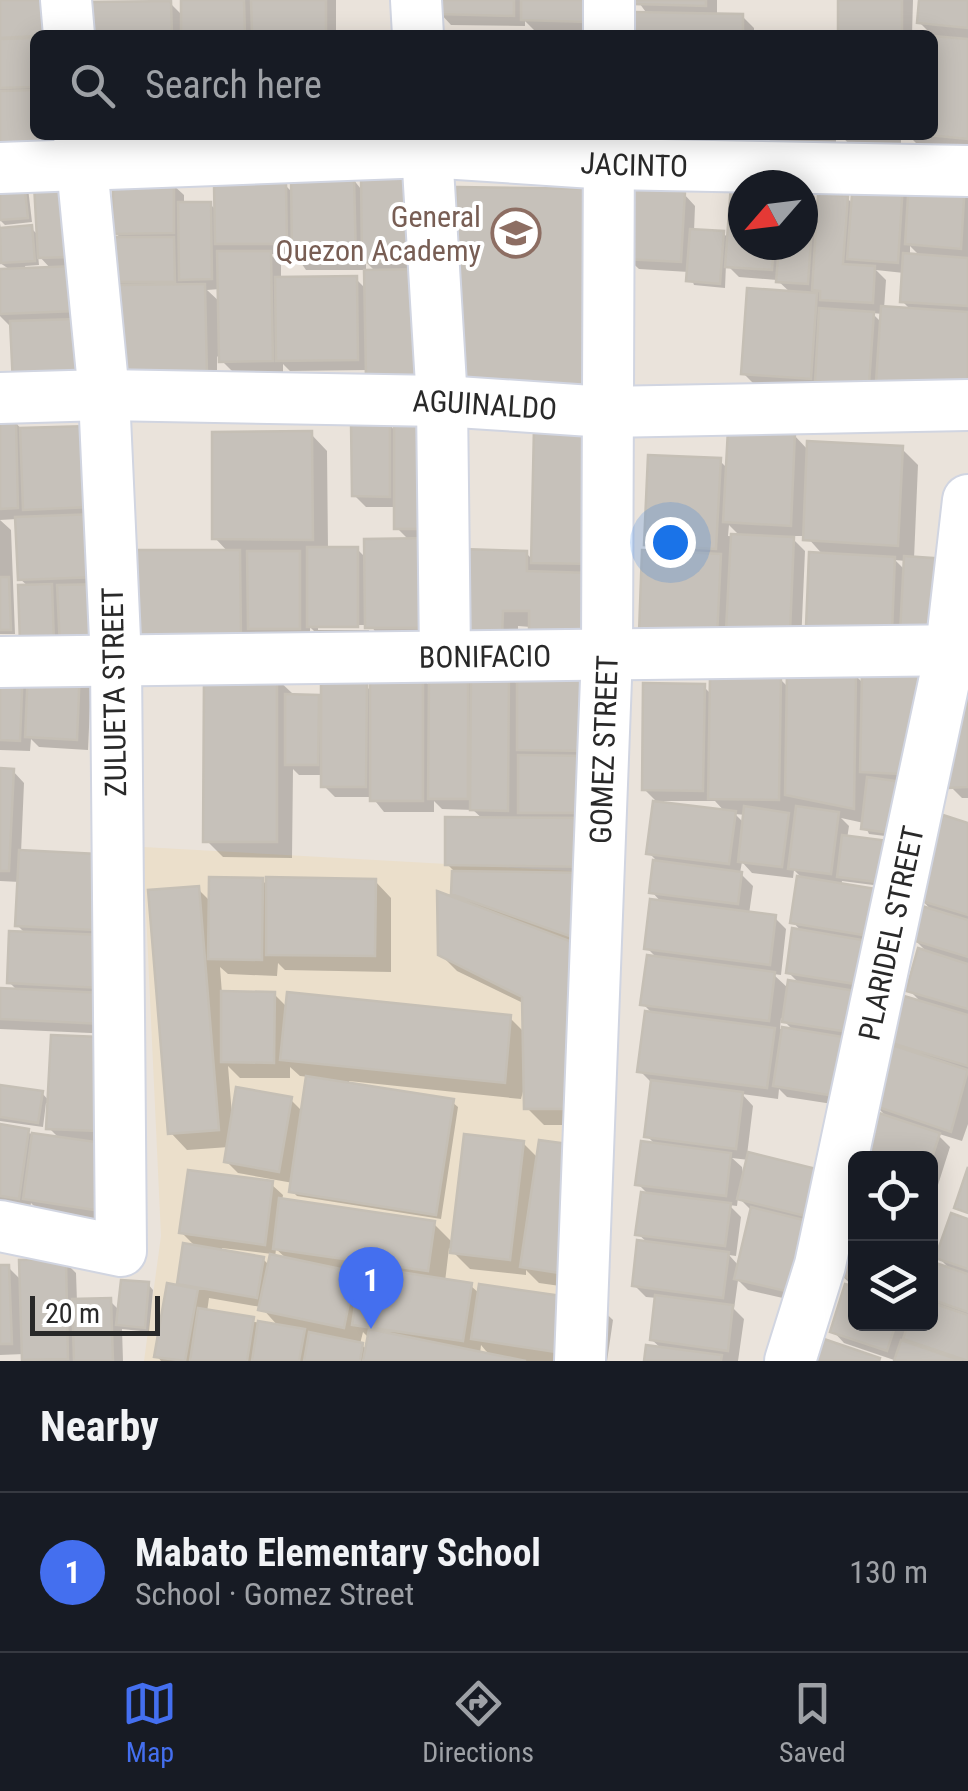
<!DOCTYPE html>
<meta charset="utf-8">
<style>
:root{--surface:#171b24;--page:#242831;--text:#f1f3f6;--muted:#9ea1a6;--line:#363941;--accent:#446fef}
body{margin:0;font-family:"Roboto Condensed",sans-serif;background:var(--page);color:var(--text)}
.controls{position:absolute;right:30px;bottom:30px;display:grid;overflow:hidden;border-radius:15px;box-shadow:0 5px 25px #0003}
.controls button{width:90px;height:90px;display:grid;place-items:center;padding:0;border:0;border-bottom:2px solid var(--line);background:var(--surface);color:var(--text);font:50px sans-serif}
.compass{position:absolute;left:728px;top:170px;width:90px;height:90px;border-radius:50%;background:var(--surface);box-shadow:0 5px 25px #0003;rotate:242deg}
.scale{position:absolute;left:30px;bottom:25px;width:130px;box-sizing:border-box;padding-left:10px;border:5px solid #292929;border-top:0;font-size:28px;line-height:35px;white-space:nowrap;color:#292929;-webkit-text-stroke:8px #fff;paint-order:stroke}
.you{position:absolute;left:670px;top:542px;width:35px;height:35px;margin:-25px;border:8px solid #fff;border-radius:50%;background:#1a73e8;box-shadow:0 0 0 15px #1a73e833}
.badge{display:grid;place-items:center;width:65px;height:65px;border-radius:50%;background:var(--accent);color:#fff;font-size:32px;font-weight:700}
.pin{position:absolute;translate:-50% -82px;filter:drop-shadow(0 2px 5px #0008)}
.pin::after{content:'';position:absolute;top:52px;width:35px;height:30px;background:inherit;clip-path:polygon(0 0,100% 0,50% 100%)}
.list{margin:0;padding:0;list-style:none}
h2{display:flex;justify-content:space-between;align-items:center;height:130px;margin:0;padding:0 40px;font-size:42px}
h2 small{font-size:32px;font-weight:400;color:var(--muted)}
.list li{display:grid;grid-template-columns:65px 1fr auto;gap:30px;align-items:center;box-sizing:border-box;height:160px;padding:0 40px;border-top:2px solid var(--line)}
.list b{display:block;font-size:38px;white-space:nowrap}
.list p{margin:0;font-size:32px;white-space:nowrap;color:var(--muted)}
.list em{font-size:32px;font-style:normal;color:var(--muted)}
.icon{flex:none;width:55px;height:55px;fill:none;stroke:currentColor;stroke-width:2;stroke-linecap:round;stroke-linejoin:round}
.map{position:relative;flex:none;width:968px;height:1361px;overflow:hidden}
.search{position:absolute;background:var(--surface);box-shadow:0 5px 25px #0003;left:30px;right:30px;top:30px;height:110px;display:flex;align-items:center;gap:25px;box-sizing:border-box;padding:0 35px;border-radius:15px;color:var(--muted);font-size:38px}
.sheet{height:290px;background:var(--surface)}
nav{display:flex;justify-content:space-around;align-items:center;box-sizing:border-box;height:140px;border-top:2px solid var(--line);background:var(--surface);font-size:28px;color:var(--muted)}
nav a{display:grid;justify-items:center;gap:5px}
nav .on{color:var(--accent)}
.map>svg:first-child{display:block}
.education{fill:#ebdfcb}
.shadow{fill:#0003;fill-rule:evenodd}
.building{fill:#c6c1ba;stroke:#c5bfb5;stroke-width:2.5}
.lines{fill:none;stroke-linecap:round;stroke-linejoin:round}
.minor-casing{stroke:#d1d5e1;stroke-width:54}
.minor{stroke:#fff;stroke-width:50}
.labels{text-anchor:middle;dominant-baseline:central;stroke-width:8;stroke-linejoin:round;paint-order:stroke}
.street-label{font-size:30px;fill:#292929;stroke:#fff}
.education-label{font-size:30px;fill:#785e54;stroke:#fff;text-anchor:end}
</style>
<div class="map">
<svg width="968" height="1361" viewBox="0 0 968 1361">
<rect width="100%" height="100%" fill="#eae3db"/>
<path class="education" d="M143 847 607 873 590 1361H144L161 1236Z"/>
<path class="shadow" d="M0 0 35 35V135L0 159Z
M183 0H336V35H93L170 3 184 17Z
M440 0H597V32L535 31 525 21V26L451 25 440 13Z
M637 0H717V16H742L754 28V35H635L648 15Z
M841 0H913L912 35H840Z
M922 0H968V149L916 143 908 135H933L936 39 919 22Z
M635 135H707V145L644 144Z
M765 135H836V143L771 142Z
M841 135H901V143H848Z
M353 179 428 274 368 370 290 371 283 364V372H233L217 356V386L115 281 122 240 116 233 172 184 184 195V204H210L217 211 285 185 294 194ZM270 254H295L306 270H366V262L376 272 367 290 356 279 281 280V265ZM220 289 221 303 207 290Z
M855 183 968 189V399L755 385 743 373 792 294 777 280 739 277 726 264 725 288 694 285 689 272 639 269 627 258 684 194 695 206 694 232 723 234 743 245H803V198L819 206 847 198 853 204ZM910 246 921 257 910 256ZM876 270 904 273 902 301 912 311 884 309 886 280ZM872 313 883 314V324Z
M0 185 28 188 32 222 5 225 0 220Z
M69 185 87 322 9 325 0 316V271H12L0 263V223L1 230 31 228 39 236ZM38 255 52 270H26L25 266 39 265Z
M15 422 23 431 88 428 118 657 28 647 29 587 20 579 17 519 0 520V423Z
M389 424 396 432 434 424 427 638H379L371 625H318V630H369V638H321L310 627V639L152 654 229 553 215 538 311 434 327 451 328 549H357L367 559 410 541 397 528V507H366L354 495Z
M536 430 609 580 531 627 518 626V655L479 654 526 553 533 560Z
M794 435 809 451 901 448 918 465 914 559 902 642 806 536H790L805 551 801 644 728 647 646 544 720 461 728 469ZM729 525 741 537 728 536ZM895 560 906 561V571Z
M0 520 11 530 15 634H0Z
M0 669 91 683 88 750 39 747 31 739 30 751 0 750Z
M588 670 613 1125H544L527 1108 526 1080 521 1099 349 1081V1086L452 1102 458 1107 441 1219 297 1196 292 1191 293 1183 238 1173 227 1162 229 1147 187 1150 171 1133 198 889 211 902 262 880 269 887 375 881 391 898V972L285 970 278 963 277 976 228 974 220 967 222 994H274L288 1008 510 1018 525 1033V1004L457 971 440 954 465 905 453 893 454 871 447 864 484 820 473 810 442 809 434 801V812H384L372 797H335L324 786V775H299L293 769 292 858 223 857 206 840 276 678 293 694 318 697 324 703 366 686 372 692 422 678 431 687 508 674 519 686ZM228 1066 240 1078H290V1067L300 1076 309 1077 303 1112 290 1099 232 1115Z
M855 675 864 684 927 676 901 838 869 834 864 823 841 818 849 826 847 839 889 887 842 881 841 886 881 892 852 1107 787 1097 779 1089 778 1099 742 1094 753 1106 747 1155 823 1173 809 1304 748 1290 738 1280 734 1309 744 1319 738 1361H646L663 1350 652 1340 657 1298 646 1297 634 1285 649 1244 638 1234 649 1195 638 1184 657 1146 647 1136 653 1084 640 1071 654 1015 643 1004 658 959 647 948 662 903 652 892 656 860 649 853 656 801 644 789 704 687 712 695 780 679 789 688ZM660 801H715L726 813 660 804ZM735 814 746 815 745 824ZM742 862 752 873 793 878 794 870 800 876 793 922 803 933 788 972 801 985 789 989 773 974 781 975 786 929 775 918 749 914 753 886 740 873ZM781 1018 795 1032 780 1029ZM732 1158 749 1160 744 1182 742 1167ZM738 1197 752 1211 739 1266 729 1255 736 1256 741 1217 729 1205 737 1206Z
M968 699V798H962L951 787Z
M0 771H13L24 783 21 853 97 857 113 1034 0 1029V990L18 991 9 982 26 934 17 925 20 882 0 881Z
M968 826V1124L962 1141 936 1133 950 1147 931 1207 930 1158H857L889 1119 875 1105 903 1052 894 1042 924 1005 909 990 930 955 915 940 934 913 921 899Z
M53 1037 107 1141H93V1144L112 1221 38 1210 31 1203 30 1209 0 1205V1127L61 1140 49 1128 50 1103H46L43 1127 0 1121V1087L42 1093 50 1102Z
M523 1143 539 1159 596 1151 613 1167 595 1291 539 1283 526 1270V1275L470 1269 449 1248 445 1282 471 1286 480 1294 596 1304 613 1320 607 1361H161L157 1356 179 1288 185 1246 197 1248 182 1233 271 1184 283 1195 282 1201 433 1223 454 1244ZM222 1248 272 1254 270 1266 263 1259 222 1252ZM276 1249 288 1260 275 1258ZM209 1298 261 1307 279 1327 207 1312ZM363 1332 370 1339 368 1350 360 1344ZM481 1345 486 1351 493 1357 480 1354Z
M968 1221V1361H897L844 1343 833 1331 856 1324H930V1265L952 1271 938 1257Z
M856 1243V1289L839 1273Z
M64 1261 76 1273 77 1302 110 1301 120 1311 148 1284 153 1290 149 1332 122 1329 123 1361H26L24 1354 0 1355V1267H8L23 1282Z"/>
<path class="building" d="M0 0H52L54 35 0 38Z
M181 0H244L245 35H181Z
M251 0H326V35H252Z
M437 0H514V16L437 14Z
M521 0H586V22L521 20Z
M634 0H706V6L634 4Z
M838 0H902V35H838Z
M919 0H968V28L917 23Z
M171 1 172 35H90V2Z
M633 12 743 14V35H632Z
M933 36 968 39V139L927 135H933Z
M35 38V87L0 88V39Z
M35 90V135H62L63 147 0 149V91Z
M96 135H173V140L96 141Z
M354 176 356 259H292L291 177Z
M361 177H416L418 261 362 262Z
M909 179 965 183 961 249 905 244Z
M24 181 28 218 0 220V183Z
M174 181V233L113 234V182Z
M853 181 903 184 898 263 847 259Z
M70 182 73 257 38 258 34 184Z
M286 183 287 244H215L214 184Z
M731 184 743 185V245H774L772 270 725 267Z
M457 187 596 189 594 387 455 385Z
M629 188 685 192 681 262 624 259Z
M818 194 848 196 843 264 875 266 873 303 820 300V291L812 290Z
M803 196 814 197 808 284 776 282 779 245H803Z
M178 202H211L212 279 179 280Z
M32 225 35 261 1 263 0 228Z
M690 229 724 231 720 284 686 281Z
M112 237H174L175 282H113Z
M217 251H271L273 361 219 362Z
M903 253 968 258V306L900 302Z
M75 266 76 311 0 314V269Z
M427 269 429 379H366L364 270Z
M357 276 358 360 276 361 275 277Z
M205 284 207 375 116 376 114 285Z
M747 288 817 293 811 379 741 374Z
M881 306 968 312V389L876 382Z
M819 308 874 312 869 385 815 381Z
M76 319 78 383 13 385 10 321Z
M0 420H16L18 508 0 509Z
M394 421 435 422V529H394Z
M351 422H390V497L352 496Z
M89 426 92 507 23 510 20 428Z
M534 427 597 429 594 564 531 563Z
M728 429 795 433 791 526 723 522Z
M312 431 313 540 212 539V432Z
M807 441 903 446 898 546 803 540Z
M648 455 721 458 716 549 644 545Z
M96 514 99 577 18 580 15 517Z
M731 534 794 537 790 633 726 630Z
M429 538V628H365L364 539Z
M307 547H358V627H307Z
M462 549 527 551V571L591 573 589 642 529 641V611H503L502 640 460 639Z
M131 550H240L241 638 132 639Z
M642 550 721 554 717 637 639 633Z
M247 551H300V629H248Z
M809 552 895 557 892 632 806 627Z
M904 556 947 559 943 635 900 633Z
M0 577H9L11 630H0Z
M52 584 54 642 20 643 18 585Z
M105 584 107 647 60 648 57 585Z
M0 667 23 668 20 741 0 740Z
M517 667H589V751L517 750Z
M28 668 80 669 77 740 25 737Z
M787 670 856 672 854 809 785 795Z
M471 671H509L508 811 470 810Z
M862 672 928 673 920 775 860 772Z
M429 673 468 674V799H428Z
M204 674 277 675V842H203Z
M370 675H423V801H370Z
M710 675 781 677 779 800 708 799Z
M321 683H367L366 787H321Z
M643 683 705 684 703 791 642 790Z
M285 694 319 695 318 765H285Z
M968 696V787L948 788 944 697Z
M518 755 591 756V813H518Z
M0 768 14 769 9 871H0Z
M867 777 903 782 897 834 861 829Z
M653 801 736 811 729 864 646 854Z
M744 806 789 813 782 867 738 862Z
M796 806 839 812 831 874 788 869Z
M943 815 968 823V915L918 900Z
M445 817 592 818 591 867 445 865Z
M842 835 889 841 884 883 837 877Z
M19 850 98 854 94 930 15 926Z
M653 860 742 872 738 904 649 893Z
M452 871 591 873 592 944 451 894Z
M797 876 882 890 875 937 790 923Z
M209 877 263 878 262 960 208 959Z
M266 877 376 879 375 956 266 955Z
M199 886 219 1130 168 1134 148 890Z
M437 891 599 952 597 1109H524L522 997 438 955Z
M650 899 776 915 770 965 644 949Z
M922 906 968 920V957L912 940Z
M792 928 868 941 861 985 786 973Z
M9 931 103 935 101 988 7 983Z
M918 948 968 964V1009L906 991Z
M647 955 775 972 769 1021 640 1005Z
M788 980 862 992 856 1033 782 1022Z
M0 988 104 993 102 1024 0 1019Z
M221 991 275 992 274 1063 221 1062Z
M287 992 511 1015 505 1083 280 1060Z
M904 996 968 1015V1066L891 1043Z
M645 1011 775 1028 767 1088 637 1072Z
M782 1027 849 1038 841 1097 773 1086Z
M51 1035 101 1037 97 1131 46 1129Z
M892 1045 968 1070 951 1132 872 1105Z
M306 1076 454 1099 436 1215 289 1192Z
M651 1080 743 1092 736 1149 644 1137Z
M0 1085 43 1091 38 1123 0 1117Z
M236 1087 292 1097 279 1172 224 1162Z
M870 1110 940 1133 930 1164V1158H856Z
M0 1124 29 1129 19 1199 0 1196Z
M32 1133 110 1144 101 1211 23 1199Z
M464 1134 524 1141 510 1260 450 1253Z
M539 1140 598 1148 579 1276 520 1267Z
M641 1141 731 1153 726 1196 635 1185Z
M748 1152 824 1171 813 1218 737 1199Z
M968 1167V1213L954 1208Z
M188 1170 273 1181 265 1245 179 1233Z
M641 1192 731 1203 725 1246 635 1235Z
M279 1198 435 1221 428 1271 273 1249Z
M751 1207 816 1223 798 1294 734 1279Z
M951 1213 968 1219V1269L935 1258Z
M848 1238 856 1240V1280L837 1274Z
M637 1240 729 1252 723 1298 632 1286Z
M183 1243 264 1257 257 1298 177 1284Z
M270 1254 355 1272 344 1328 258 1310Z
M66 1259 68 1359 22 1360 19 1260Z
M930 1261 968 1274V1312L930 1299Z
M0 1265H9L12 1344H0Z
M361 1266 472 1283 463 1341 352 1325Z
M121 1280 149 1282 145 1328 116 1325Z
M167 1283 198 1289 185 1361 154 1357Z
M479 1284 597 1301 589 1357 471 1339Z
M845 1284 856 1287V1324H896L887 1351 830 1332Z
M655 1295 733 1305 728 1351 650 1340Z
M111 1298 113 1361H74L72 1299Z
M930 1302 968 1315V1361L903 1339 908 1324H930Z
M198 1308 254 1317 247 1361H190Z
M258 1321 305 1329 299 1361H252Z
M369 1329 526 1361H363Z
M309 1332 363 1343 360 1361H304Z
M824 1339 880 1358 879 1361H817Z
M901 1340 962 1361H894Z
M646 1345 722 1355 721 1361H644Z"/>
<g class="lines">
<g class="minor-casing">
<g id="minor">
<path d="M66 0 69 35"/>
<path d="M416 0 418 35"/>
<path d="M609 35V0"/>
<path d="M426 135 442 401 445 656"/>
<path id="s1" d="M0 168 427 152 609 164 968 171"/>
<path id="s2" d="M0 398 104 395 442 401 606 412 968 405"/>
<path id="s3" d="M0 662 968 650"/>
<path d="M0 1226 121 1251 116 661 104 395 79 135"/>
<path id="s4" d="M580 1361 607 653 609 135"/>
<path id="s5" d="M790 1361 820 1265 951 649 968 500"/>
</g>
</g>
<use href="#minor" class="minor"/>
</g>
<defs>
<g id="school-ring" transform="scale(2.5)"><circle r="9.5" fill="#fff" stroke="#8d6e63" stroke-width="1.5"/><path d="M0-5L7-2L0 1L-7-2ZM-4 1L0 2.5L4 1V4Q0 6-4 4Z" fill="#8d6e63"/></g>
</defs>
<g fill-rule="evenodd">
<use href="#school-ring" x="516" y="233"/>
</g>
<g class="labels">
<g class="street-label">
<text stroke="none"><textPath href="#s1" startOffset="635">JACINTO</textPath></text>
<text stroke="none"><textPath href="#s2" startOffset="485">AGUINALDO</textPath></text>
<text stroke="none"><textPath href="#s3" startOffset="485">BONIFACIO</textPath></text>
<text transform="translate(114 692) rotate(-91)">ZULUETA STREET</text>
<text stroke="none"><textPath href="#s4" startOffset="612">GOMEZ STREET</textPath></text>
<text stroke="none"><textPath href="#s5" startOffset="440">PLARIDEL STREET</textPath></text>
</g>
<g class="education-label">
<text x="481" y="216">General<tspan x="481" dy="34">Quezon Academy</tspan></text>
</g>
</g>
</svg>
<div class="controls">
<button><svg class="icon" aria-label="locate" viewBox="0 0 24 24"><circle cx="12" cy="12" r="6"/><path d="M12 2v4M12 18v4M2 12h4M18 12h4"/></svg></button>
<button><svg class="icon" aria-label="layers" viewBox="0 0 24 24"><path d="M12 4l9 5-9 5-9-5zM3 14l9 5 9-5"/></svg></button>
</div>
<svg class="compass" viewBox="-18 -18 36 36"><path d="M0-13l5 13h-10z" fill="#e53935"/><path d="M0 13l5-13h-10z" fill="#9ea1a6"/></svg>
<div class="scale">20 m</div>
<div class="you"></div>
<div class="pin badge" style="left:371px;top:1329px">1</div>
<div class="search"><svg class="icon" aria-label="search" viewBox="0 0 24 24"><circle cx="10" cy="10" r="6"/><path d="M15 15l6 6"/></svg>Search here</div>
</div>
<section class="sheet">
<h2>Nearby<small></small></h2>
<ul class="list">
<li><span class="badge">1</span><div><b>Mabato Elementary School</b><p>School · Gomez Street</p></div><em>130 m</em></li>
</ul>
</section>
<nav>
<a class="on"><svg class="icon" aria-label="map" viewBox="0 0 24 24"><path d="M3 6l6-2 6 2 6-2v14l-6 2-6-2-6 2zM9 4v14M15 6v14"/></svg>Map</a>
<a><svg class="icon" aria-label="directions" viewBox="0 0 24 24"><path d="M12 3l9 9-9 9-9-9zM9 14v-3h6M13 9l2 2-2 2"/></svg>Directions</a>
<a><svg class="icon" aria-label="saved" viewBox="0 0 24 24"><path d="M7 4h10v16l-5-4-5 4z"/></svg>Saved</a>
</nav>
